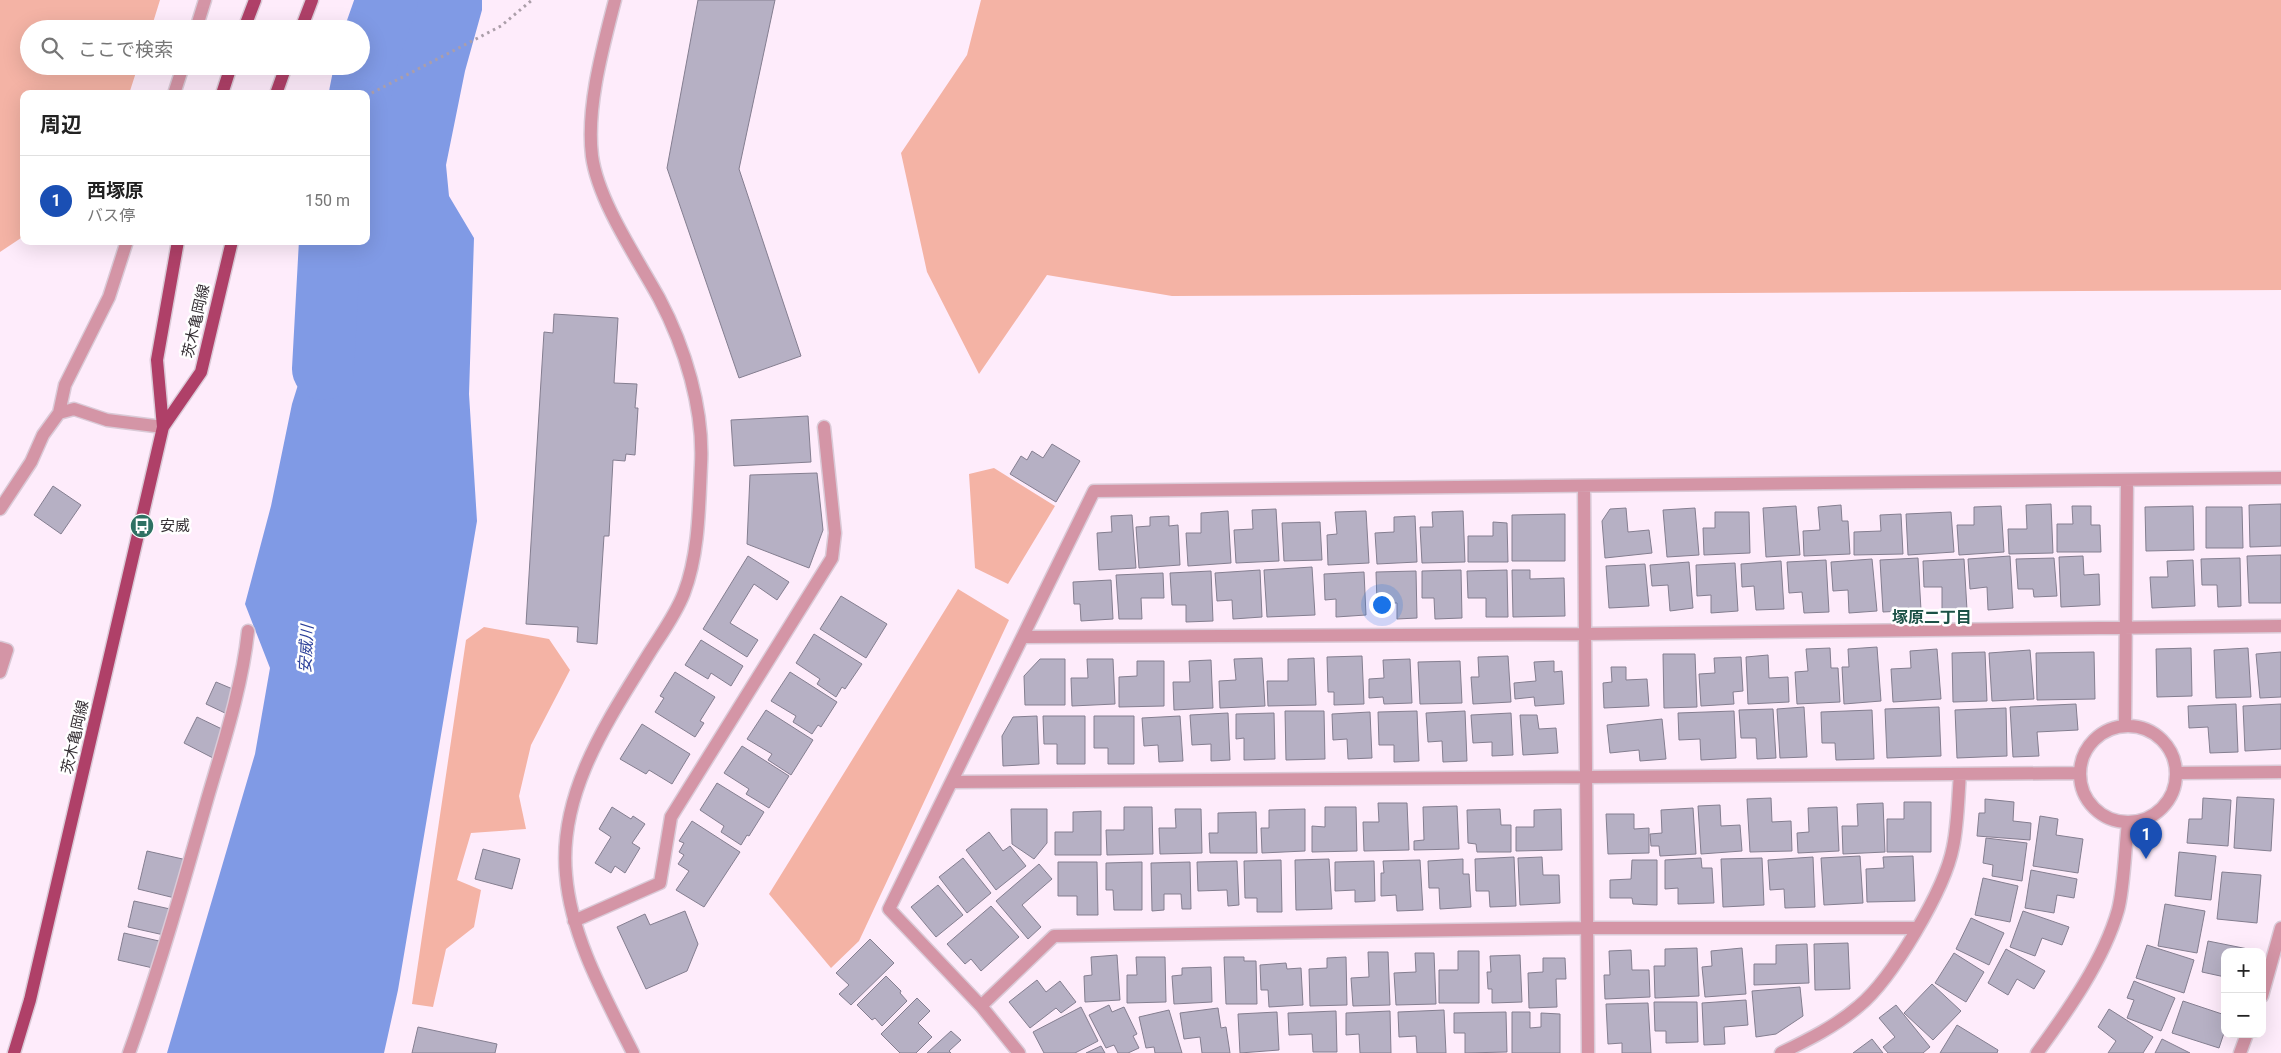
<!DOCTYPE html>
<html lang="ja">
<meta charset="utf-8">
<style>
:root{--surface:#fff;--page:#f2f2f2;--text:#222;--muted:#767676;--line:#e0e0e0;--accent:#2e7163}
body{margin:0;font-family:Roboto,"Noto Sans JP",sans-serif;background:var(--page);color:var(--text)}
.controls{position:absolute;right:15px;bottom:15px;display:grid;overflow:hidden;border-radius:10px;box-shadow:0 5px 20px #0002}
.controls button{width:45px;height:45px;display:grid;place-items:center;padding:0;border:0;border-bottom:1px solid var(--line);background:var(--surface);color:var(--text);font:25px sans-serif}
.you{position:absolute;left:1381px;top:604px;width:18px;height:18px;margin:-12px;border:4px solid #fff;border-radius:50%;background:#1a73e8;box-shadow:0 0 0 8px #1a73e833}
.badge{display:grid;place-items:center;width:32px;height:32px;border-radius:50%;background:var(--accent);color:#fff;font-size:16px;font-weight:700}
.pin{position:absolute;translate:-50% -41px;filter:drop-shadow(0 1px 2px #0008)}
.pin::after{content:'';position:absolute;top:26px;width:18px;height:15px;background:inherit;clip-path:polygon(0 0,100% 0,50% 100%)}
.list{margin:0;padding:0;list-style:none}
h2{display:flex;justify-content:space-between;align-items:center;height:65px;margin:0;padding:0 20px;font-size:21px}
h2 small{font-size:16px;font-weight:400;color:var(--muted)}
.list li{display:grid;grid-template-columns:32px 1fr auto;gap:15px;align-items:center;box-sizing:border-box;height:90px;padding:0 20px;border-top:1px solid var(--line)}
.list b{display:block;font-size:19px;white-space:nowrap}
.list p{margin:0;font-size:16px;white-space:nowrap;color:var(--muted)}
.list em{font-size:16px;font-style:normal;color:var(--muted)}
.icon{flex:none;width:28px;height:28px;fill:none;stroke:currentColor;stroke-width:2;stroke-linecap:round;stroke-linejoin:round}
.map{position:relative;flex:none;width:2281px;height:1053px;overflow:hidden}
.search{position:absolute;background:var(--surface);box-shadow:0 5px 20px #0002;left:20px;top:20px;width:350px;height:55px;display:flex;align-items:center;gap:12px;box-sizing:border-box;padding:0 18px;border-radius:28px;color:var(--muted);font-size:19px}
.panel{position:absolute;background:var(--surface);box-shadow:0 5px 20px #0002;left:20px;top:90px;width:350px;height:155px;border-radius:10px}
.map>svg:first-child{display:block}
.green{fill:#f4b3a5}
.water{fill:#809ae5}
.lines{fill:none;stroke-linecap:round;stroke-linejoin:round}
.river{stroke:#809ae5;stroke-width:62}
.building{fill:#b6b0c4;stroke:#847e90}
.minor-casing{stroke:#dacad7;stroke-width:15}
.major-casing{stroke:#dacad7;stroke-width:15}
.path{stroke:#ab9ea9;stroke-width:3;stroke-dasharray:2.5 4;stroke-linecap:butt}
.minor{stroke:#d495a6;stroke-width:12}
.major{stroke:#af4068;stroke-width:12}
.labels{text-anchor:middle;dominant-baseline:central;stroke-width:5;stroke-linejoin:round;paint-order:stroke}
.street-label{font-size:15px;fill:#363035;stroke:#fff}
.poi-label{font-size:15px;fill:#363035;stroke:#fff;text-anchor:start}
.neighbourhood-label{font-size:16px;font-weight:bold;fill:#1b5146;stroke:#fff}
.water-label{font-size:16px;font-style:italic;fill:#2e429a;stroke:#fff}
</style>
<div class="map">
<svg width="2281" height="1053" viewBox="0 0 2281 1053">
<rect width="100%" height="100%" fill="#feecfb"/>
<path class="green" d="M0 0H160L151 29H29V66H138L129 94H24V236L0 252Z
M981 0H2281V290L1172 296 1047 275 979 374 927 272 901 153 967 55Z
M994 468 1055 506 1008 584 975 568 969 474Z
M958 589 1009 620 859 941 831 968 769 894Z
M484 627 549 639 570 670 531 745 519 796 526 829 471 833 457 880 481 890 474 927 446 949 433 1007 412 1004 466 640Z"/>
<path class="water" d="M397 0H482V10L465 71 446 165 449 196 474 238 469 394 477 521 398 990 384 1053H167L255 754 270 668 245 604 271 506 292 404 322 308 338 241H366V116Z"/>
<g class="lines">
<path class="river" d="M360 94 368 54 387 0
M323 369 330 241"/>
</g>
<path class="building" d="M698 0H775L739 169 801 356 739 378 667 168Z
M554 314 618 318 614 383 637 384 635 408H638L635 455 626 454 625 461 613 460 609 536H604L597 644 577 642 578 627 526 624 544 332 553 333Z
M808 416 811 462 734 466 731 420Z
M1052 444 1080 461 1056 502 1010 474 1021 456 1027 460 1032 451 1043 458Z
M817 473 823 530 809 568 747 544 750 475Z
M53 486 81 505 61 534 34 515Z
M2051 504 2053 553 2009 554 2008 529H2027L2026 505Z
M2281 504V546L2250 547 2249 505Z
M1841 505 1842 521H1848L1850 554 1804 556 1803 531 1820 530 1818 507Z
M1796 506 1800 555 1766 557 1763 508Z
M2001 506 2004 552 1959 555 1957 525H1974V507Z
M2072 506H2091V525H2100L2101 552H2057V524H2073Z
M2193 506 2194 550 2146 551 2145 507Z
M2206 507H2242L2243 548H2206Z
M1626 508 1628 532 1649 530 1652 553 1605 558 1602 521 1610 509Z
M1695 508 1699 555 1667 557 1663 510Z
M1276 509 1279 561 1236 563 1234 530 1253 529 1252 510Z
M1228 511 1231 563 1188 566 1186 533H1201V513Z
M1366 511 1369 563 1328 565 1327 535 1337 534 1335 512Z
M1463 511 1465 562 1422 563 1420 527H1433L1432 512Z
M1715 512H1749L1750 553 1704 555 1703 528H1715Z
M1951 512 1954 552 1908 555 1906 514Z
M1565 514V561H1512V515Z
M1901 514 1903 554 1854 555V532L1881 531 1880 515Z
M1132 515 1136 568 1099 570 1097 533 1112 532 1111 516Z
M1169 516V526L1178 525 1180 565 1139 568 1136 527 1150 526V517Z
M1415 516 1417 562 1377 564 1375 533 1394 532V517Z
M1320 522 1322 560 1284 561 1282 523Z
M1493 522 1507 523 1508 562H1468V536H1493Z
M2281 555V603H2249L2247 556Z
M748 556 789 582 777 600 754 584 730 623 758 640 747 657 703 629Z
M2010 556 2013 608 1988 610 1987 587 1970 589 1968 559Z
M2083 556 2084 575 2099 574 2100 605 2061 607 2059 557Z
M1918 558 1921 610 1883 612 1880 560Z
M2054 558 2057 596 2034 597 2033 589H2018L2016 559Z
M2240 558 2241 606 2218 607 2217 585H2202L2201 559Z
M1872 559 1877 611 1849 613 1848 590 1833 591 1831 562Z
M1964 559 1967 610 1942 611V587H1924L1923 561Z
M1826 560 1829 612 1804 613 1802 592 1789 593 1787 562Z
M2193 560 2195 606 2152 608 2150 577H2168L2167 561Z
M1781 561 1784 609 1756 610 1754 586 1742 587 1741 564Z
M1689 562 1693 608 1670 611 1668 585 1652 586 1650 565Z
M1735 563 1738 611 1711 613V595L1697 596 1696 565Z
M1645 564 1649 606 1609 608 1606 566Z
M1312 567 1315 615 1267 617 1264 570Z
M1260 570 1262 617 1233 619 1232 600 1217 601 1215 573Z
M1461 570 1462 618 1435 619 1434 598H1422V571Z
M1507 570 1508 617H1486V598H1468L1467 571Z
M1512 570H1530V579L1564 578 1565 616 1513 617Z
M1211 571 1213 621 1186 622V605H1172L1170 573Z
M1416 571 1417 618 1397 619V603H1377L1376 572Z
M1364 572 1366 615 1336 617V599L1325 600 1324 574Z
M1163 573 1164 598H1141L1142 619H1119L1116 575Z
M1111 580 1113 619 1081 621 1080 604H1074L1073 582Z
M841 596 887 624 866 658 820 629Z
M814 634 862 664 845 689 842 687 836 697 817 684 820 679 796 663Z
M701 640 743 666 731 686 711 673 708 679 685 665Z
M1877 647 1881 701 1844 704 1842 667H1849L1848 649Z
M1830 648 1831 668H1838L1840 702 1797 704 1795 672 1808 671 1806 649Z
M2191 648 2192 696 2157 697 2156 649Z
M2248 648 2251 697 2216 698 2214 650Z
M1937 649 1941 699 1893 702 1891 669 1911 668 1910 651Z
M2030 650 2034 699 1992 701 1989 653Z
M1985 652 1987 701 1953 702 1952 653Z
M2094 652 2095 699 2037 700 2036 653Z
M2281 652V697L2260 698 2256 654Z
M1663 654H1695L1697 707 1664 708Z
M1768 655 1769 678 1788 677 1789 702 1748 704 1746 657Z
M1362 656 1364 704 1334 705V692H1328L1327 657Z
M1508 656 1511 702 1473 704 1471 677H1479L1478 657Z
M1741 657 1743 691 1733 692 1734 704 1701 706 1699 674 1715 673 1714 658Z
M1262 658 1265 706 1220 708 1219 681 1236 680 1234 659Z
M1314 658 1316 705 1268 706 1267 681H1288V659Z
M1040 659H1065V705H1025L1024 676Z
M1087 659H1113L1115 704 1072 706 1071 678H1088Z
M1410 659 1412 703 1384 704 1383 697 1369 698V679L1384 678 1383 660Z
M1211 660 1213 708 1174 710 1173 682H1190L1189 661Z
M1137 661H1164V706L1119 707V677L1137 676Z
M1460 661 1462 703 1420 704 1418 662Z
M1554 661V672L1562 671 1564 704 1535 706 1534 697 1515 699 1514 683 1536 681 1534 662Z
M1611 667H1626V680L1647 679 1649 706 1604 708 1603 683 1612 682Z
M675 672 715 697 700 721 704 723 695 737 655 712 664 698 660 696Z
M790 672 837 702 821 727 818 725 812 734 793 722 796 716 771 701Z
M216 682 235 690 225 713 206 704Z
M2076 704 2078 730 2037 732 2039 756 2013 757 2010 707Z
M2236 704 2238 752 2210 753 2208 727 2189 728 2188 706Z
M2281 704V749L2245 751 2243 706Z
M1804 707 1807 757 1780 758 1777 709Z
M1939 707 1941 756 1887 758 1885 709Z
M2006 708 2007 756 1957 758 1955 710Z
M1773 709 1776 758 1757 759 1756 738H1741L1739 710Z
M766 710 813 740 791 775 768 760 772 754 747 739Z
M1872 710 1874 759 1836 760 1835 743H1822L1821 712Z
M1285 711H1324L1325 759 1286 760Z
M1417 711 1419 761 1394 762V745H1379L1378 712Z
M1465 711 1467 761 1443 762 1442 741 1428 742 1426 713Z
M1734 711 1736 758 1701 760 1700 739 1679 740 1678 713Z
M1370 712 1372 758 1348 759 1347 739 1333 740 1332 714Z
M1228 713 1230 760 1211 761V744L1192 745 1190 715Z
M1274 713 1275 759 1244 760V738L1236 739V714Z
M1511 713 1513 755 1492 756V742L1473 743 1471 715Z
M1520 715H1537L1539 729 1556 728 1558 753 1523 755Z
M1037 716 1039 764 1003 766 1002 736 1013 717Z
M1043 716H1085V764H1057V744H1044Z
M1094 716H1134V764H1108V748H1094Z
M1180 716 1183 761 1159 762 1158 745 1144 746 1142 718Z
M197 717 226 731 213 758 184 743Z
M1662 719 1666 759 1640 761 1639 750 1610 753 1607 725Z
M642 724 690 754 672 784 649 770 646 774 620 759Z
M742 746 789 776 769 808 746 794 749 789 724 773Z
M717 783 764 812 749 836 747 835 741 845 721 832 724 826 700 810Z
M2237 797 2274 799 2271 851 2234 848Z
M1771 798 1772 822 1791 821 1792 851 1750 852 1747 799Z
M2203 798 2231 800 2228 846 2187 843 2189 819H2202Z
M1985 799 2014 802 2013 821 2031 823 2030 840 1977 836 1979 813H1985Z
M1904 802H1931V852H1887V819H1904Z
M1378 803H1407L1409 850 1364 851 1363 822H1379Z
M1883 803 1885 852 1843 854 1842 826H1858L1857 804Z
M1720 805 1721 826 1740 825 1742 851 1701 854 1698 806Z
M1457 806 1459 849 1414 850V841L1424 840 1423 807Z
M612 807 631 819 633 816 645 824 632 843 640 848 625 873 615 866 611 873 595 863 611 837 599 829Z
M1124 807H1152L1153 854 1107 855 1106 830H1124Z
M1325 807H1356L1357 851 1312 852V826L1325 827Z
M1837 807 1839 851 1798 853 1797 833 1809 832 1808 808Z
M1693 808 1696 854 1660 856 1659 846H1651L1650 834 1662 833 1661 810Z
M1011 809H1047V843L1034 859 1012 844Z
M1175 809H1201L1202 853 1160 854 1159 828H1176Z
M1305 809V851L1262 853 1261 828H1269V810Z
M1500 809 1501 825H1511V852H1477L1476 844 1468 843 1467 810Z
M1561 809 1562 850 1516 851V827H1534V810Z
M1101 811V855H1055V832H1073V812Z
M1256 812 1257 853H1210L1209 833H1218V813Z
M1606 814H1634V829L1649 828V853L1608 854Z
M2040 816 2058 819 2056 835 2083 839 2078 873 2033 866Z
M692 821 740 852 704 907 676 890 689 871 678 864 684 855 679 852 684 843 679 841Z
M989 832 1003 851 1010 846 1026 866 996 890 966 850Z
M1986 838 2027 843 2022 881 1992 876 1993 865 1983 863Z
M483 849 520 859 512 889 475 879Z
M147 851 187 860 179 899 138 889Z
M2179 852 2216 856 2211 900 2175 896Z
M1860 856 1863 903 1824 905 1821 858Z
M1913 856 1915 901 1867 902 1866 869 1884 868 1883 857Z
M1514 857 1516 906 1490 907 1489 891H1476L1475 859Z
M1542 857 1543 875H1559L1560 903 1520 905 1518 858Z
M1813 857 1815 907 1785 908 1784 889 1770 890 1768 860Z
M963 858 991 893 967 913 939 877Z
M1701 858 1702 868H1712L1714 903 1678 904V888L1665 889V860Z
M1762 858 1764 905 1723 907 1721 859Z
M1329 859 1332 909 1296 910 1295 860Z
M1463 859V874H1469L1471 907 1440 909 1439 888H1429L1428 861Z
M1281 860 1282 912H1257V898H1245L1244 861Z
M1420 860 1423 910 1397 911 1396 895 1381 896V873H1384L1383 861Z
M1632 860H1657V905L1633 904 1632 898H1610V880L1631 879Z
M1237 861 1239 905 1228 906 1227 890 1198 891 1197 862Z
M1374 861 1375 901 1355 902V890L1335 891V862Z
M1058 862H1097L1098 915H1077V896H1058Z
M1142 862V910H1114L1113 890H1106V863Z
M1190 862 1191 909H1182L1181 894H1164V910L1152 911 1151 863Z
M1039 864 1052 879 1022 905 1041 927 1028 939 996 901Z
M2031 870 2077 879 2074 898 2057 895 2054 913 2025 908Z
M2222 872 2261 875 2257 923 2217 919Z
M1983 878 2018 886 2010 922 1975 915Z
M938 885 963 915 936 937 911 907Z
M134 901 170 909 164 935 128 927Z
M2165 904 2205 911 2197 953 2158 946Z
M991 906 1019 937 981 971 971 959 965 964 947 944Z
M685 911 698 944 687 971 646 989 617 927 645 914 650 925Z
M2023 911 2069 927 2062 945 2042 938 2035 956 2010 947Z
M1971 918 2004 933 1989 965 1956 949Z
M124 933 159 941 153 968 118 960Z
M870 939 894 963 851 1005 839 994 849 985 836 973Z
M2208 941 2258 951 2257 952H2225V977L2202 972Z
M1848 943 1850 989 1815 990 1814 944Z
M1807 944 1809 983 1754 985V964H1776V945Z
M2147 945 2194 960 2184 993 2136 978Z
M1697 948 1699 996 1655 998 1654 966H1665V949Z
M1742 948 1746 994 1705 997 1702 967 1712 966 1711 951Z
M2006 949 2045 971 2034 989 2017 979 2008 995 1988 983Z
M1631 950 1632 970H1649L1650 997 1605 999 1604 975H1610L1609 951Z
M1458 951H1479V1003H1439V970H1458Z
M1368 952H1388L1390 1005 1353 1006 1351 978 1369 977Z
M1415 953H1434L1436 1004 1396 1005 1394 973 1416 972Z
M1954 953 1984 972 1966 1002 1935 983Z
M1117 955 1120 1000 1085 1002 1084 976 1092 975 1091 957Z
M1520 955 1522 1002 1492 1003V989H1488L1487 972H1491L1490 956Z
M1136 957H1165L1166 1002 1127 1003V975H1137Z
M1224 957H1244V961H1256L1257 1004H1226Z
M1346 957 1347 1005 1310 1006 1309 969 1327 968V958Z
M1543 958H1565L1566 979H1556L1557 1007 1529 1008 1528 973 1543 972Z
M1286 963 1287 969 1301 968 1303 1005 1269 1007 1268 990H1261L1260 965Z
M1211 967 1212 1002 1174 1004 1172 976 1182 975V968Z
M886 976 901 991 900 993 907 1001 882 1026 875 1018 872 1020 857 1005Z
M1037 980 1046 992 1060 981 1076 1002 1061 1013 1056 1008 1030 1028 1009 1002Z
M2134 981 2175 998 2161 1031 2127 1018 2134 1000 2127 998Z
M1932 984 1961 1011 1933 1040 1904 1013Z
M1800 987 1803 1016 1776 1034 1756 1037 1752 991Z
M917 998 930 1011 918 1023 932 1037 916 1053H900L881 1034Z
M1746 1000 1748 1025 1724 1027 1725 1044 1704 1045 1702 1003Z
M2183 1001 2225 1015V1030L2219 1048 2172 1033Z
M1654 1002H1697L1698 1042 1666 1043V1031H1655Z
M1648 1003 1651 1053H1622V1043L1608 1044 1606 1004Z
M1109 1005 1112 1012 1124 1007 1137 1034 1133 1036 1139 1048 1128 1053H1118L1114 1045 1106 1048 1089 1015Z
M1896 1005 1930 1047 1923 1053H1888L1883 1047 1895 1037 1879 1018Z
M1081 1007 1098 1041 1075 1053H1044L1033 1032Z
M1218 1008 1221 1028 1226 1027 1230 1053H1202L1200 1037 1184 1039 1180 1013Z
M2109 1009 2153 1037 2143 1053H2108L2116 1041 2098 1027Z
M1169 1010 1182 1053H1155L1154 1047 1146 1048 1139 1017Z
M1444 1010 1446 1053H1417L1416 1036 1399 1037 1398 1012Z
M1336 1011 1337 1052H1313L1312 1034 1289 1035 1288 1013Z
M1390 1011 1391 1053H1360L1359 1034 1346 1035V1013Z
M1277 1012 1279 1050 1240 1053 1238 1014Z
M1506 1012 1507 1052 1465 1053V1033H1454V1013Z
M1512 1012H1530V1028L1541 1027V1013L1560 1014V1053H1512Z
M1957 1025 1998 1050 1997 1053H1940Z
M418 1027 497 1044 495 1053H412Z
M951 1031 961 1040 949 1051 951 1053H927Z
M1872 1039 1883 1053H1853Z
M2162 1039 2190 1053H2155Z
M1101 1046 1105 1053H1086Z"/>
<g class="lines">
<g class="minor-casing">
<path id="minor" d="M615 0C603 47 586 107 592 156 598 201 637 258 659 298 685 347 704 409 701 465 699 507 699 554 684 593 676 614 662 633 650 652 609 719 558 792 566 875 571 937 605 997 633 1053
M196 29 205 0
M174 94 183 66
M59 413 65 385 109 297 127 241
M1584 486 1588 1053
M0 509 31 462 43 435 59 413 74 409 107 420 163 427
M1023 637 1585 634 2281 626
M0 648 7 650 0 672
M2125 725 2127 480
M2080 774a48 48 0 1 1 96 0a48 48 0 1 1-96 0Z
M2177 773 2281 772
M952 782 2079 773
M574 921 660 883 671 817 832 558 835 533 824 427
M2262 996 2281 928
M981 1006 1054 936 1587 928H1917
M129 1053C159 970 183 885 207 800 223 745 242 688 248 631
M1019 1053 981 1006 889 909 1094 491 2281 478
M1781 1053C1808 1040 1836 1026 1859 1006 1892 979 1945 889 1953 847 1958 823 1958 798 1960 774
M2037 1053C2067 1012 2104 960 2118 910 2124 888 2125 848 2128 823
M2240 1053 2247 1034"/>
</g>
<g class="major-casing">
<path id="major" d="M244 29 255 0
M301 29 312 0
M222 94 231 66
M276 94 286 66
M163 427 201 372 232 241
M14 1053 30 1000 163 427 157 360 178 241"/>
</g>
<path class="path" d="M366 96 501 26 532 0"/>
<use href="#minor" class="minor"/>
<use href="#major" class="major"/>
</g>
<defs>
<g id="bus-disc" transform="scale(1.25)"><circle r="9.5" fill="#2e7163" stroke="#fff"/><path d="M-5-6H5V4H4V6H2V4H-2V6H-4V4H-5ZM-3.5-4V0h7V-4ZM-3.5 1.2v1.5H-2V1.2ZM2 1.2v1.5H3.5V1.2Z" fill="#fff"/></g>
</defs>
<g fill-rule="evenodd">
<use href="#bus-disc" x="142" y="526"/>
</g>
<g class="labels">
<g class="street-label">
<text transform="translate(196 321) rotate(-77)">茨木亀岡線</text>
<text transform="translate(75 737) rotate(-77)">茨木亀岡線</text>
</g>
<g class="poi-label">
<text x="160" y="526">安威</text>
</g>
<g class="neighbourhood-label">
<text x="1932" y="617">塚原二丁目</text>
</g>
<g class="water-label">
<text transform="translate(306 649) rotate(-87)">安威川</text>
</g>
</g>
</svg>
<div class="controls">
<button>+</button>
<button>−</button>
</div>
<div class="you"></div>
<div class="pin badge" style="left:2146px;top:859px;background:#1a4fb4">1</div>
<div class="search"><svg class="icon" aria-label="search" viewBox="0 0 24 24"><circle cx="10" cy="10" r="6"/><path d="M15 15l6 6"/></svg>ここで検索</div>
<section class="panel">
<h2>周辺<small></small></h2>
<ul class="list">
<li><span class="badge" style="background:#1a4fb4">1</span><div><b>西塚原</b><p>バス停</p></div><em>150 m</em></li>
</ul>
</section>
</div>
